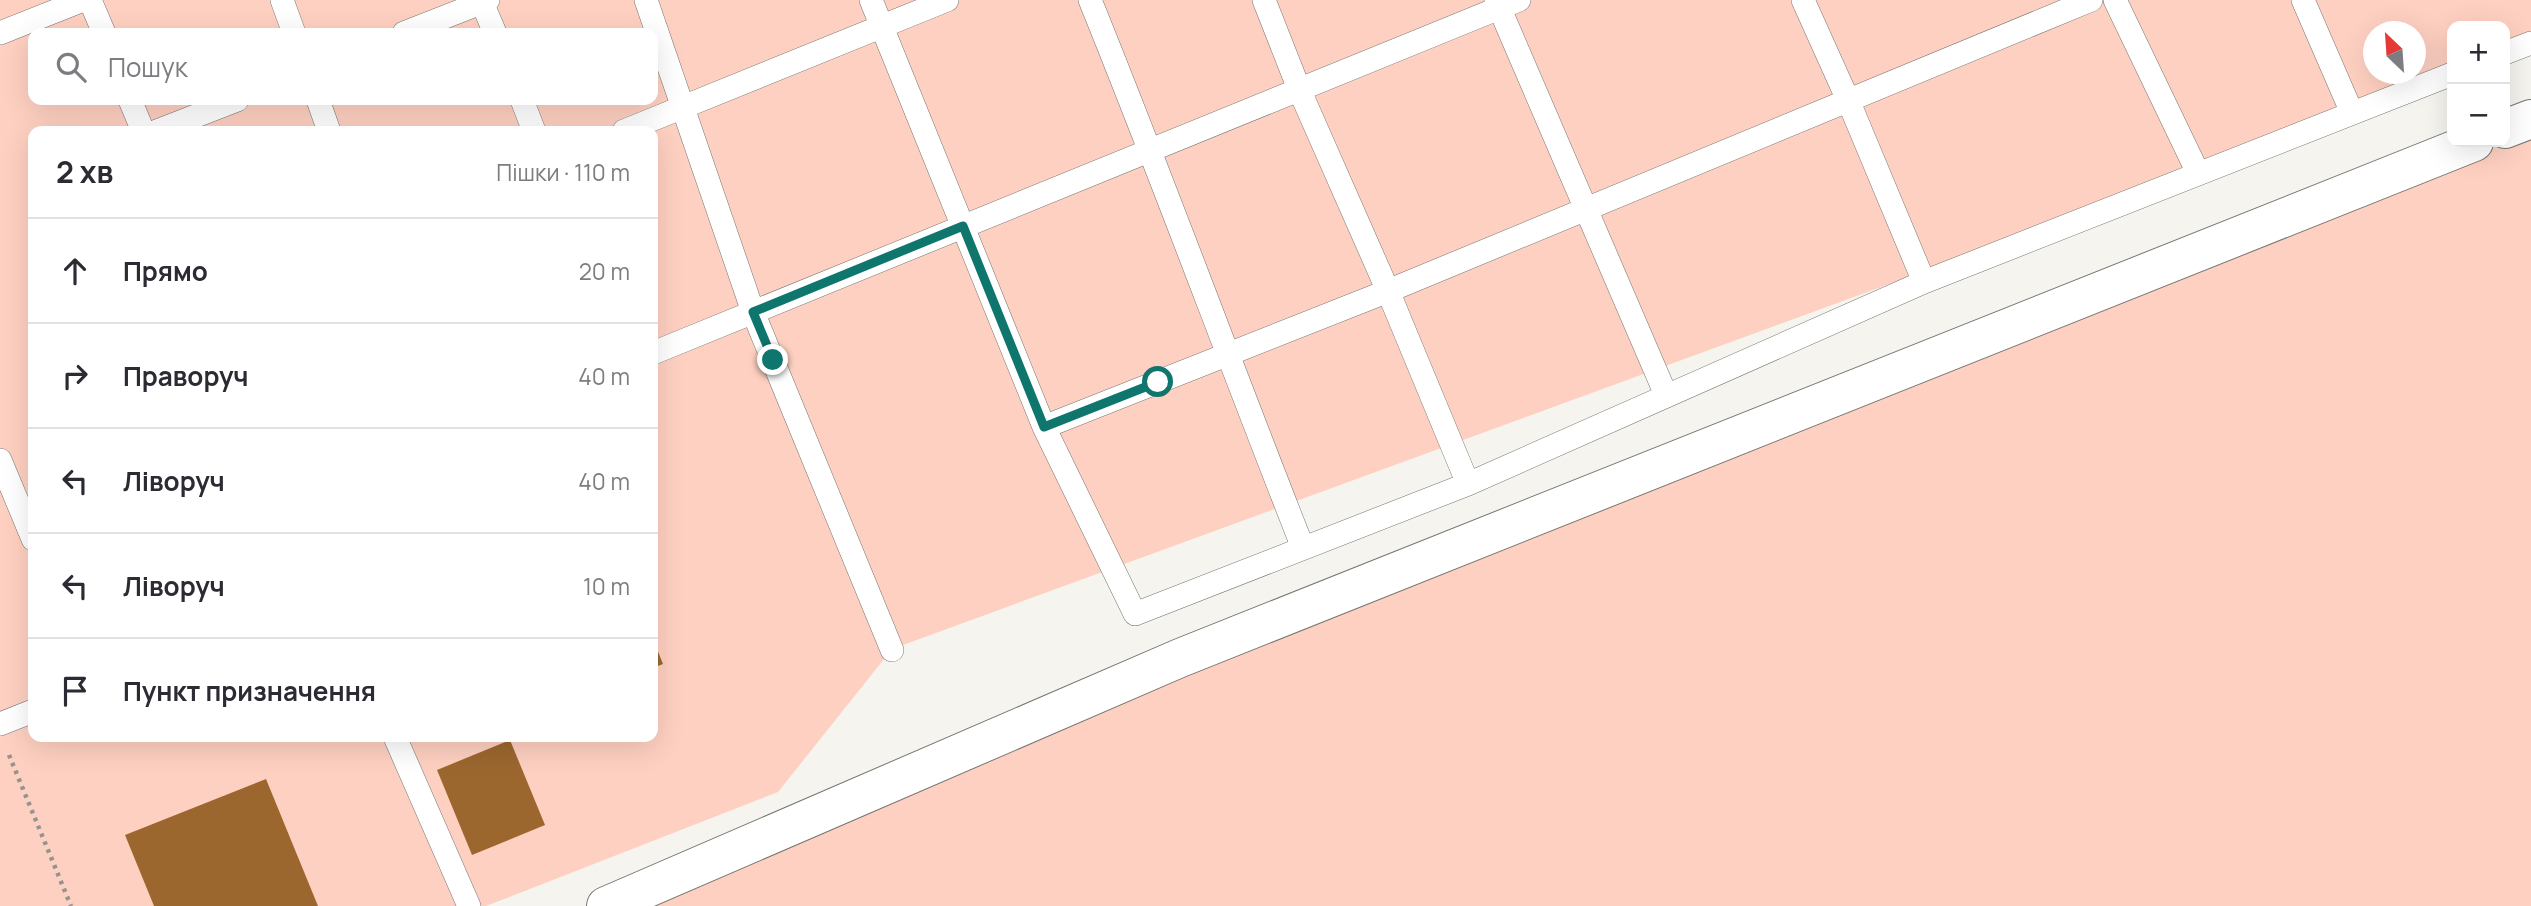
<!DOCTYPE html>
<html lang="uk">
<meta charset="utf-8">
<style>
:root{--surface:#fff;--page:#f2f2f3;--text:#2b2b33;--muted:#7c7c81;--line:#e1e1e2}
body{margin:0;font-family:Manrope,sans-serif;background:var(--page);color:var(--text)}
.controls{position:absolute;right:21px;top:21px;display:grid;overflow:hidden;border-radius:14px;box-shadow:0 7px 28px #0002}
.controls button{width:63px;height:63px;display:grid;place-items:center;padding:0;border:0;border-bottom:2px solid var(--line);background:var(--surface);color:var(--text);font:35px sans-serif}
.compass{position:absolute;left:2363px;top:21px;width:63px;height:63px;border-radius:50%;background:var(--surface);box-shadow:0 7px 28px #0002;rotate:335deg}
.stop{position:absolute;width:21px;height:21px;margin:-16px;border:5px solid #0f766e;border-radius:50%;background:#fff}
.stop.end{background:#0f766e;border-color:#fff;box-shadow:0 2px 7px #0008}
.list{margin:0;padding:0;list-style:none}
h2{display:flex;justify-content:space-between;align-items:center;height:91px;margin:0;padding:0 28px;font-size:30px}
h2 small{font-size:23px;font-weight:400;color:var(--muted)}
.list li{display:grid;grid-template-columns:46px 1fr auto;gap:21px;align-items:center;box-sizing:border-box;height:105px;padding:0 28px;border-top:2px solid var(--line)}
.list b{display:block;font-size:26px;white-space:nowrap}
.list em{font-size:23px;font-style:normal;color:var(--muted)}
.icon{flex:none;width:38px;height:38px;fill:none;stroke:currentColor;stroke-width:2;stroke-linecap:round;stroke-linejoin:round}
.map{position:relative;flex:none;width:2531px;height:906px;overflow:hidden}
.search{position:absolute;background:var(--surface);box-shadow:0 7px 28px #0002;left:28px;top:28px;width:630px;height:77px;display:flex;align-items:center;gap:18px;box-sizing:border-box;padding:0 24px;border-radius:14px;color:var(--muted);font-size:26px}
.panel{position:absolute;background:var(--surface);box-shadow:0 7px 28px #0002;left:28px;top:126px;width:630px;height:616px;border-radius:14px}
.map>svg:first-child{display:block}
.green{fill:#fed0c1;fill-rule:evenodd}
.building{fill:#9c672f}
.lines{fill:none;stroke-linecap:round;stroke-linejoin:round}
.service-casing{stroke:#787671;stroke-width:24}
.tertiary-casing{stroke:#787671;stroke-width:40}
.path{stroke:#94938f;stroke-width:4.5;stroke-dasharray:3.5 5;stroke-linecap:butt}
.service{stroke:#fff;stroke-width:23}
.tertiary{stroke:#fff;stroke-width:38}
.route{stroke:#0f766e;stroke-width:9}
</style>
<div class="map">
<svg width="2531" height="906" viewBox="0 0 2531 906">
<rect width="100%" height="100%" fill="#f6f4ee"/>
<path class="green" d="M0 0H2531V49L2505 59V26H2452V78L892 649 778 792 486 906H0ZM2374 32H2416V74H2374ZM33 33H653V100H33ZM33 131H653V737H33Z
M2531 119V906H606Z"/>
<path class="building" d="M653 639 663 664 653 668Z
M510 740 545 825 472 855 437 770Z
M266 779 318 906H154L125 835Z"/>
<g class="lines">
<g class="service-casing">
<path id="service" d="M90 0 104 33
M282 0 294 33
M481 0 495 33
M646 0 753 312 892 650
M871 0 1044 427 1135 614 1468 484 1924 282 2452 74
M1090 0C1164 182 1231 366 1303 548
M1264 0 1299 89 1388 291 1468 484
M1496 0 1666 395
M1803 0 1848 100 1924 282
M2115 0 2198 173
M2303 0 2352 113
M0 33 83 0
M404 33 488 0
M2505 53 2531 43
M130 100 143 131
M318 100 329 131
M522 100 534 131
M157 131 237 100
M624 131 947 0
M653 353 1519 0
M1044 427 1388 291 2091 0
M0 460 33 539
M0 724 33 711
M395 737 469 906"/>
</g>
<g class="tertiary-casing">
<path id="tertiary" d="M2505 129 2531 119
M606 906 1180 658 2474 142"/>
</g>
<path class="path" d="M9 755 71 906"/>
<use href="#service" class="service"/>
<use href="#tertiary" class="tertiary"/>
</g>
<g class="lines">
<path class="route" d="M773 360 753 312 963 226 1044 427 1158 382"/>
</g>
</svg>
<div class="controls">
<button>+</button>
<button>−</button>
</div>
<svg class="compass" viewBox="-18 -18 36 36"><path d="M0-13l5 13h-10z" fill="#e53935"/><path d="M0 13l5-13h-10z" fill="#7c7c81"/></svg>
<div class="stop" style="left:1158px;top:382px"></div>
<div class="stop end" style="left:773px;top:360px"></div>
<div class="search"><svg class="icon" aria-label="search" viewBox="0 0 24 24"><circle cx="10" cy="10" r="6"/><path d="M15 15l6 6"/></svg>Пошук</div>
<section class="panel">
<h2>2 хв<small>Пішки · 110 m</small></h2>
<ul class="list">
<li><svg class="icon" aria-label="ahead" viewBox="0 0 24 24"><path d="M12 20V5M6 11l6-6 6 6"/></svg><div><b>Прямо</b></div><em>20 m</em></li>
<li><svg class="icon" aria-label="right" viewBox="0 0 24 24"><path d="M7 20v-9h11M14 6l5 5-5 5"/></svg><div><b>Праворуч</b></div><em>40 m</em></li>
<li><svg class="icon" aria-label="left" viewBox="0 0 24 24"><path d="M17 20v-9H6M10 6l-5 5 5 5"/></svg><div><b>Ліворуч</b></div><em>40 m</em></li>
<li><svg class="icon" aria-label="left" viewBox="0 0 24 24"><path d="M17 20v-9H6M10 6l-5 5 5 5"/></svg><div><b>Ліворуч</b></div><em>10 m</em></li>
<li><svg class="icon" aria-label="arrive" viewBox="0 0 24 24"><path d="M6 21V4h12l-3 4 3 4H6"/></svg><div><b>Пункт призначення</b></div></li>
</ul>
</section>
</div>
